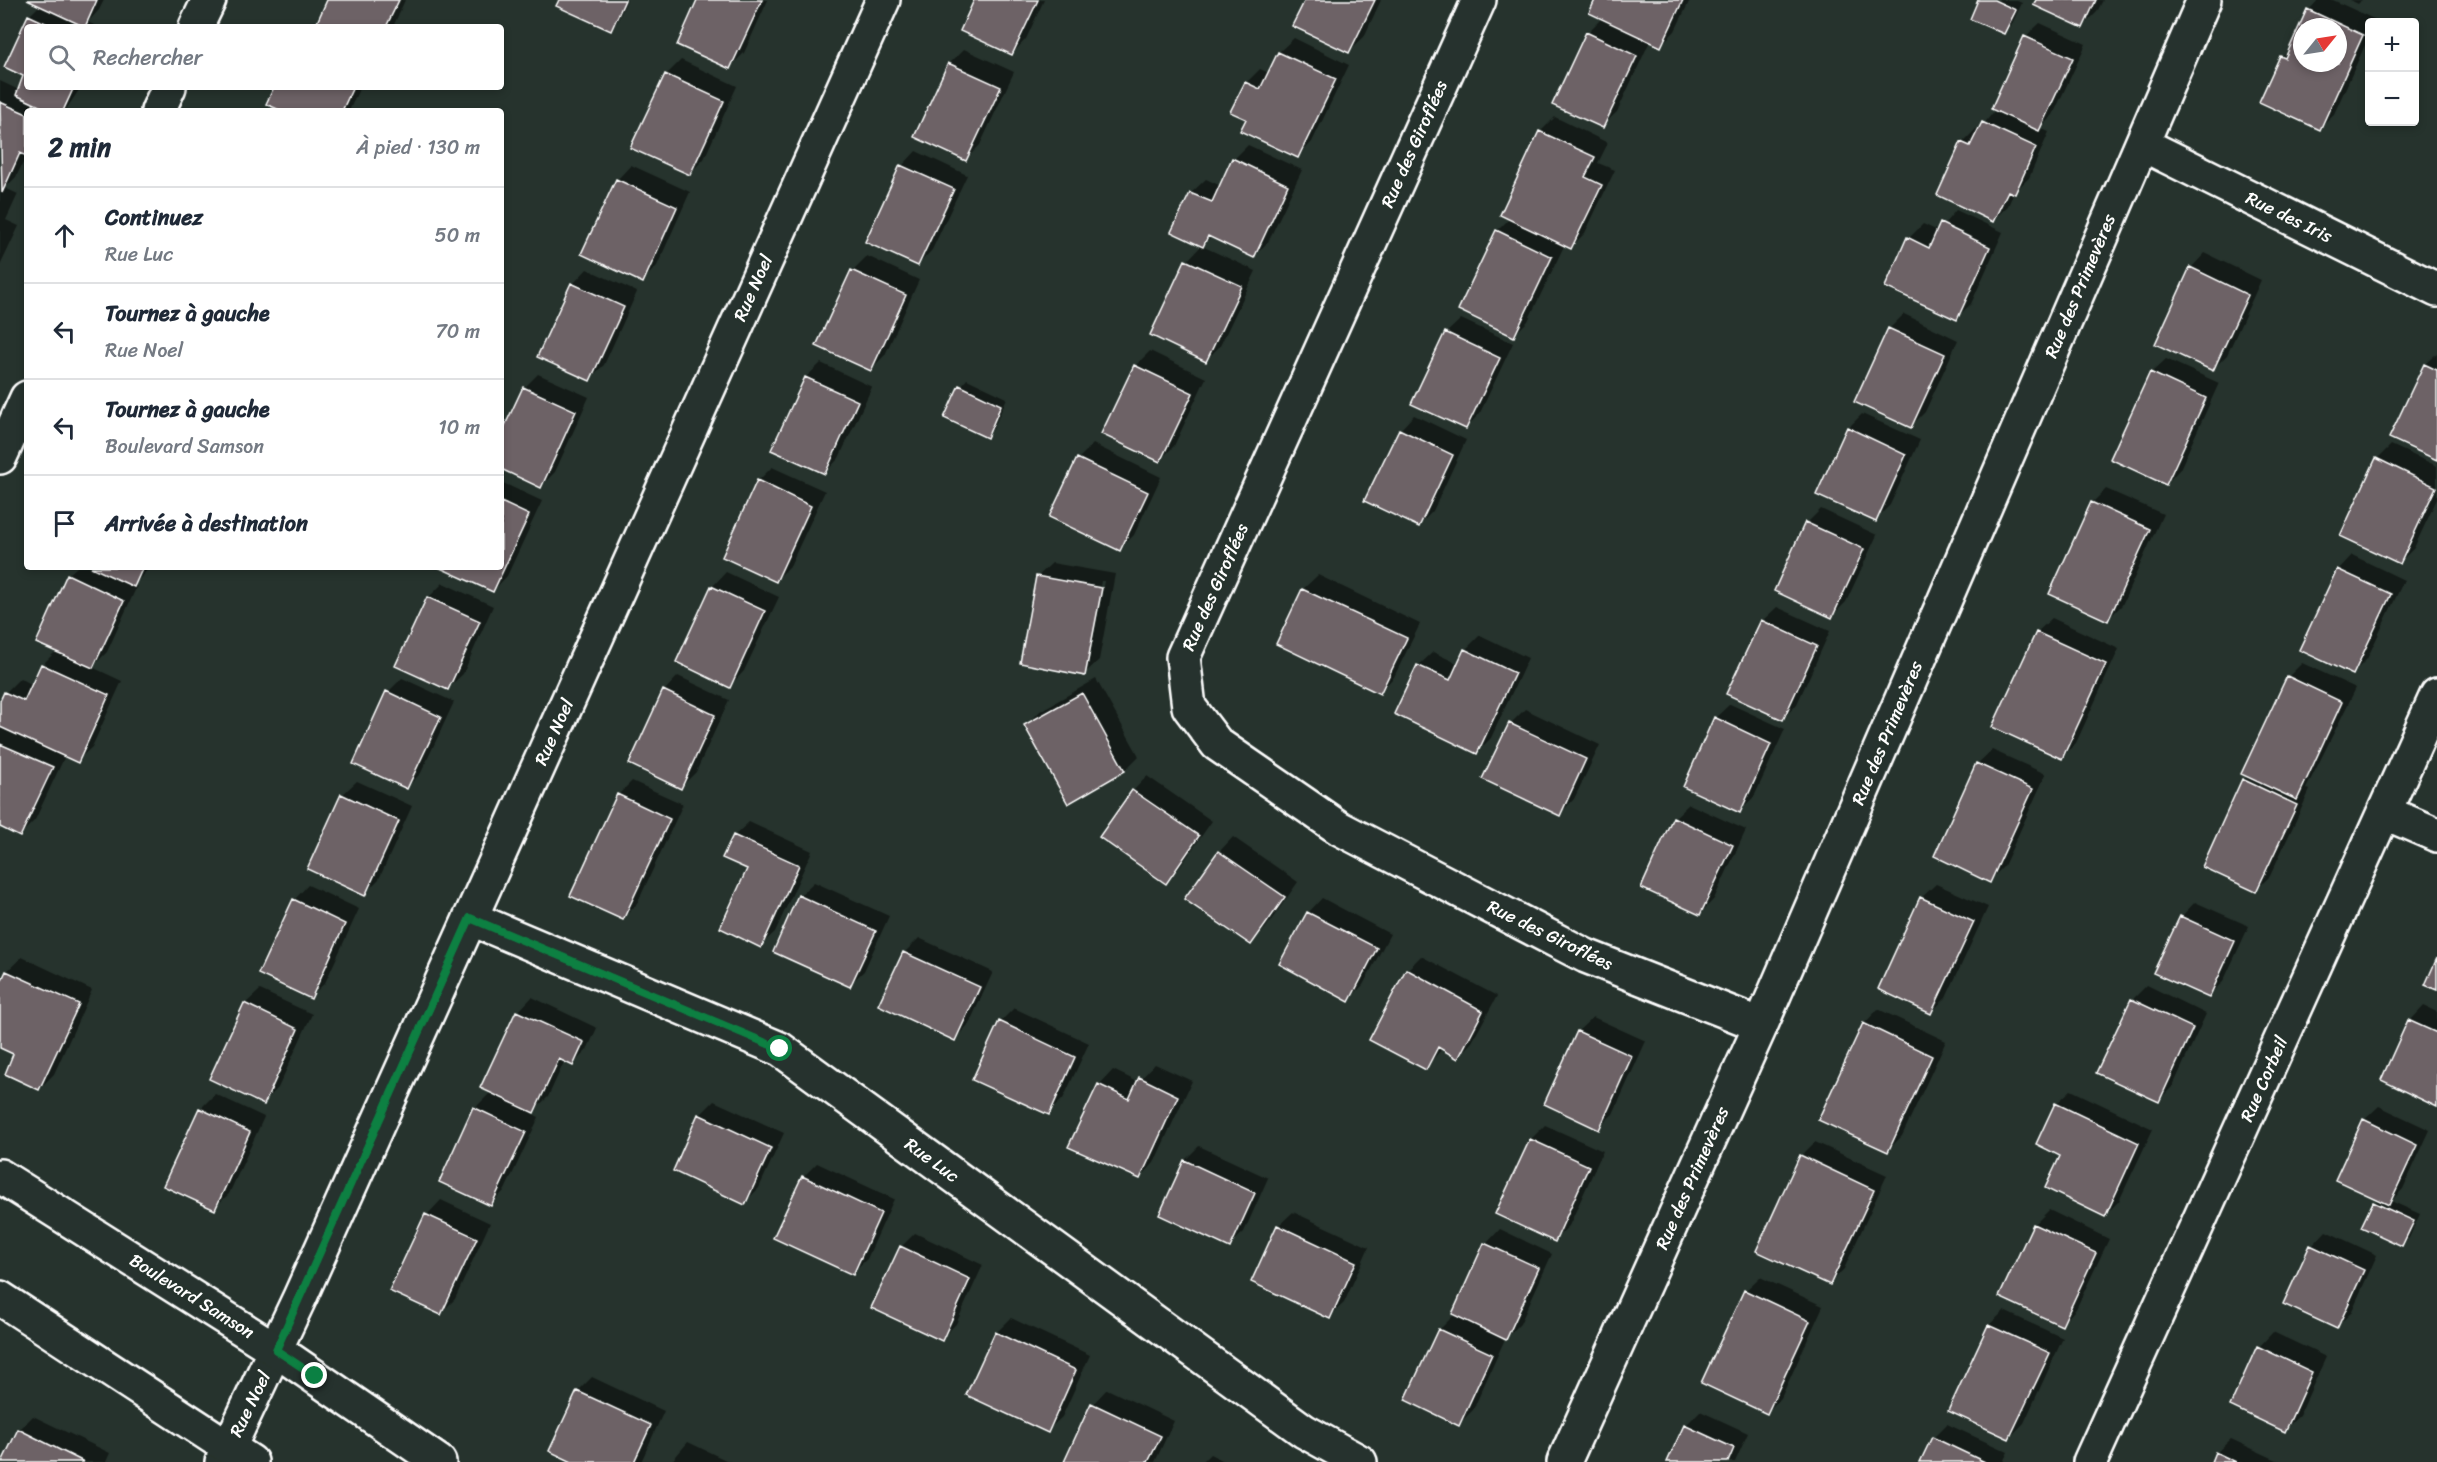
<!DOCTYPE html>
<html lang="fr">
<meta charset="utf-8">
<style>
:root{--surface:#fff;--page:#f2f2f3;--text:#1f2937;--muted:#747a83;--line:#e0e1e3}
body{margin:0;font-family:Sriracha,sans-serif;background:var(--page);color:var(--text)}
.controls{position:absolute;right:18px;top:18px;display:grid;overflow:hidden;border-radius:6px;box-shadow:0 3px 9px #0003}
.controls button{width:54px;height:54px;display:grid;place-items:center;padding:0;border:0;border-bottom:2px solid var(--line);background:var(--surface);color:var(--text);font:30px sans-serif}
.compass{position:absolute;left:2293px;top:18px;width:54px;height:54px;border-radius:50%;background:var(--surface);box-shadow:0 3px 9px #0003;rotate:60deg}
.stop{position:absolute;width:18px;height:18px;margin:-14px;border:4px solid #0b8043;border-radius:50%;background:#fff}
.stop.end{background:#0b8043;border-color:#fff;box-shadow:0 2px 6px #0008}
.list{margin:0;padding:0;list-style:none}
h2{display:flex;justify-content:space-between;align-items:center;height:78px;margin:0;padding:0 24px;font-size:26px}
h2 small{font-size:20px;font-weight:400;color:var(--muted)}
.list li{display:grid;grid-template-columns:39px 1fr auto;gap:18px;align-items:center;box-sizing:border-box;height:96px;padding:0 24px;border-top:2px solid var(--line)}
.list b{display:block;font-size:22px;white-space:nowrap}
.list p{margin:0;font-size:20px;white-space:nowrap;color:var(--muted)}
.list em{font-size:20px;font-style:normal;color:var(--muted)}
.icon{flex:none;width:33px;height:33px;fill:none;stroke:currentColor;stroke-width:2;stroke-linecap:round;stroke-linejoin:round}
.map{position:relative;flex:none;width:2437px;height:1462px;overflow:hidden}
.search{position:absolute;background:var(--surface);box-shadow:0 3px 9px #0003;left:24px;top:24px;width:480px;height:66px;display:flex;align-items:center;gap:15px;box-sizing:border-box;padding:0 21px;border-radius:6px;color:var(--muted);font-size:22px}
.panel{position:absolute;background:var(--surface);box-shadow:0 3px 9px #0003;left:24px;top:108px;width:480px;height:462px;border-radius:6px}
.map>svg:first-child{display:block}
.shadow{fill:#0007;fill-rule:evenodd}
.building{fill:#6d6266;stroke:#fff;stroke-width:1.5;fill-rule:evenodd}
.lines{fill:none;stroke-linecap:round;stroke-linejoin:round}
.minor-casing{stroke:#fff;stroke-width:38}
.tertiary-casing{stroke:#fff;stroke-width:38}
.minor{stroke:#26332d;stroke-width:33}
.tertiary{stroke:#26332d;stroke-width:33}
.route{stroke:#0b8043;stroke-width:8}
.labels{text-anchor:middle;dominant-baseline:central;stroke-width:4.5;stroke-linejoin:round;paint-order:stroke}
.street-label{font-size:18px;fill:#fff;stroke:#26332d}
</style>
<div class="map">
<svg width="2437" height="1462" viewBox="0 0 2437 1462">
<rect width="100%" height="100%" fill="#26332d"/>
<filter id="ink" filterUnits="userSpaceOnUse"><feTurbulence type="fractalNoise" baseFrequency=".0167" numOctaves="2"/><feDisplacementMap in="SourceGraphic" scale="12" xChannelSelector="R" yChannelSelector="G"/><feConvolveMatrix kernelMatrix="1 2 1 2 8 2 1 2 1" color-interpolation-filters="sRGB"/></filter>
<g filter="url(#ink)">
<path class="shadow" d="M30 0H104L99 10 88 22 98 27H27V87H81L65 111H27V155L16 177 5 188 18 194 6 220 19 226 0 266V81L19 90 25 75 6 66 29 16 40 5Z
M329 0H405L393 27H316Z
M560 0H627L617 22 610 29Z
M699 0H768L744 53 730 67Z
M976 0H1044L1026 39 1012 54Z
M1306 0H1381L1364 37 1349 51Z
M1597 0H1690L1675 31 1660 46 1650 41 1617 112 1602 126 1587 33 1602 18Z
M1980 0H2015L2022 3 2011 26 2004 33Z
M2037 0H2103L2097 12 2083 26Z
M2318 0H2333L2376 20 2370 22V34L2334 114 2319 128 2282 57 2292 47 2309 10ZM2302 27H2338V63H2302Z
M2350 0H2362L2358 4Z
M2040 23 2086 44 2053 115 2040 128 2049 132 2029 178 2014 192 2008 206 1993 220 1962 143 1977 128 1979 130 1995 110 2025 37Z
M1294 38 1349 65 1312 142 1298 157 1248 119 1246 83 1260 69 1269 73 1279 52Z
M964 49 1014 72 980 145 966 159 916 136 950 63Z
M681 60 737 86 704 159 689 174 666 75Z
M276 87H360L349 111H285Z
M1555 117 1608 143 1598 163 1615 170 1585 233 1571 247 1565 244 1528 321 1514 335 1497 231 1510 218 1502 214 1541 131Z
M1248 145 1302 170 1268 242 1254 256 1212 236 1202 246 1256 271 1220 346 1206 360 1152 334 1187 261 1202 245 1173 231 1191 193 1206 179 1221 186 1234 159Z
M916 151 967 175 932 250 918 265 902 166Z
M631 165 690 192 657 266 642 281 617 180Z
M1956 210 2003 232 1971 304 1956 318 1909 238 1923 224 1938 231Z
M2205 253 2261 280 2227 355 2213 369 2191 268Z
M867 256 919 280 885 355 870 370 852 271Z
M587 269 637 292 604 365 589 379 539 356 573 284Z
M1904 314 1958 340 1925 412 1911 426 1889 329Z
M1461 319 1513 343 1480 413 1466 428 1446 333Z
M1150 351 1206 378 1174 446 1160 460 1135 366Z
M2437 353V458L2391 437 2425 364Z
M2166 359 2219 383 2180 469 2166 484 2151 373Z
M821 363 872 387 839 458 825 473 773 449 806 377Z
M538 374 589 397 555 472 541 486 501 468V438L524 388Z
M967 379 1007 398 993 429 986 436 961 386Z
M1862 414 1920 440 1890 505 1875 520 1848 428Z
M1414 415 1466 440 1433 511 1419 525 1400 430Z
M1093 444 1161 477 1134 535 1120 549 1078 459Z
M2391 445 2437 466V499L2414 548 2400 562 2377 459Z
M772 467 825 491 790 566 776 580 758 481Z
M501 482 542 501 507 576 493 591 441 567H501Z
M2106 489 2163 514 2122 605 2107 620 2092 503Z
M1821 509 1877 535 1846 602 1832 616 1807 523Z
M2352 555 2404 580 2367 659 2353 673 2338 570Z
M1052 563 1115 574 1099 660 1084 674 1037 577ZM1101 581H1104L1089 660H1086Z
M77 567H150L134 585 137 586 107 652 92 667 122 681 92 747 77 761 65 756 35 820 20 835 0 826V730L3 727 0 725V705L5 693 20 678 33 685 42 665 57 650 68 575Z
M726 572 779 597 744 671 730 686 712 587Z
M1318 575 1420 624 1394 677 1380 692 1278 644 1303 589Z
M443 583 493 606 463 674 448 688 428 598Z
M1777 607 1830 631 1797 704 1783 719 1762 621Z
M2052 618 2119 649 2076 743 2062 757 1994 726 2037 632Z
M1480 635 1528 658 1491 738 1477 752 1418 666 1433 652 1459 664 1466 649Z
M2302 663 2356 688 2306 789 2310 790 2270 876 2256 890 2243 780 2248 776 2288 677Z
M678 676 729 700 696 772 681 787 664 691Z
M402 678 454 702 421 773 407 787 388 692Z
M1096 679 1139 756 1125 770 1068 802 1026 726 1040 711Z
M1730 704 1785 729 1754 797 1739 811 1715 718Z
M1525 709 1600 745 1574 799 1560 814 1484 778 1510 724Z
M1992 750 2046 774 2004 866 1989 881 1977 764Z
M1147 776 1212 821 1180 867 1166 882 1133 791Z
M357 781 412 806 379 879 364 894 342 795Z
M632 781 683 804 637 904 623 918 618 795Z
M1689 804 1746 830 1714 899 1700 914 1674 818Z
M749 822 812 851 775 932 760 946 749 869 734 836Z
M1233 837 1298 882 1265 929 1250 943 1186 899 1219 852Z
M814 882 889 916 864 971 849 985 799 896Z
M1936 884 1988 907 1946 998 1931 1012 1921 898Z
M308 885 359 909 325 983 310 997 294 900Z
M1322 898 1390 934 1363 985 1348 1000 1308 913Z
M2195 902 2249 926 2223 982 2208 996 2181 917Z
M919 938 993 972 969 1024 955 1039 880 1004 904 953Z
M1421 956 1497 996 1472 1042 1458 1057 1443 1048 1425 1068 1407 970Z
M22 957 92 990 54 1074 39 1089 15 1053 0 1046V987L7 971Z
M2147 985 2206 1014 2173 1086 2159 1100 2132 1000Z
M260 990 312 1014 278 1088 263 1103 245 1004Z
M532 997 597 1028 587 1050 573 1064 565 1060 548 1097 531 1113 539 1117 505 1190 491 1204 475 1108 491 1092 482 1087 518 1012Z
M2424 1006 2437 1012V1105L2383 1079 2410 1021Z
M1014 1008 1089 1043 1063 1099 1048 1113 1000 1022Z
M1878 1009 1946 1041 1902 1136 1888 1150 1864 1024Z
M1593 1017 1646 1041 1613 1114 1598 1128 1546 1103 1578 1031Z
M1155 1064 1192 1081 1154 1163 1140 1178 1099 1085 1113 1070 1138 1082Z
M2071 1090 2153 1129 2119 1201 2105 1215 2062 1155 2056 1104Z
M215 1094 264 1117 229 1194 214 1208 165 1185 200 1109Z
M714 1101 784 1133 759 1188 744 1203 700 1115Z
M2379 1106 2430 1130 2403 1189 2391 1201 2420 1214 2409 1238 2402 1244 2374 1203 2379 1198 2364 1120Z
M1545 1125 1603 1151 1569 1226 1554 1240 1531 1139Z
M1815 1142 1887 1175 1844 1269 1830 1283 1801 1156Z
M1199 1146 1268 1178 1244 1232 1229 1246 1161 1214 1185 1160Z
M817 1163 894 1199 867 1259 852 1273 803 1177Z
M441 1200 490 1223 455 1299 441 1313 391 1290 427 1215Z
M2049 1210 2109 1239 2076 1309 2062 1324 2034 1225Z
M1293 1212 1369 1247 1344 1303 1329 1317 1278 1226Z
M1500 1229 1552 1254 1520 1324 1505 1339 1473 1410 1459 1424 1439 1330 1455 1314 1486 1244Z
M2326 1231 2377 1255 2351 1313 2336 1327 2285 1303 2312 1246Z
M915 1233 983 1265 956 1324 941 1339 901 1247Z
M1760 1277 1823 1306 1781 1398 1767 1412 1745 1291Z
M2004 1311 2063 1338 2024 1423 2009 1438 1950 1410 1989 1325Z
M1011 1318 1090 1355 1062 1417 1047 1431 996 1333Z
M2273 1332 2326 1357 2299 1416 2284 1430 2259 1347Z
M592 1377 664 1411 641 1462H576L578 1391Z
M1107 1389 1174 1421 1155 1462H1066L1093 1404Z
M1700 1411 1748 1433 1735 1462H1669L1685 1426Z
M33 1416 110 1453 106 1462H3L19 1430Z
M1947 1424 2008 1452 2003 1462H1922L1933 1438Z
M2231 1439 2281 1462H2212L2216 1453Z
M688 1442 730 1462H671Z
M1210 1454 1226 1462H1202Z"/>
<path class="building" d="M27 0H97L85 27Z
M327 0H399L386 27H315Z
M559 0H625L611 31 556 6Z
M697 0H762L730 69 677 45Z
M974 0H1038L1012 55 960 31Z
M1305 0H1375L1349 53 1292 26Z
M1595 0H1683L1661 47 1589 13Z
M1978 0H1994L2016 10 2004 34 1970 19Z
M2036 0H2096L2083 28 2033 5Z
M2307 9 2363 35 2320 130 2259 102 2280 56 2285 58ZM2302 27H2338V63H2302Z
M28 15 54 27H27V87H74L63 111H50L16 95 23 76 4 67Z
M1586 32 1637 56 1603 128 1552 105Z
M2024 36 2073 58 2039 131 1991 109Z
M1278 52 1336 79 1298 158 1240 131 1246 119 1230 112 1245 82 1260 89Z
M948 63 1001 87 966 161 914 137Z
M665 74 724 101 690 175 630 148Z
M274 87H353L342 111H282L266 104Z
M0 102 27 114V156L20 153 2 193Z
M1982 122 2036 147 2015 194 2008 191 1993 222 1937 195 1961 142 1970 146Z
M1539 131 1595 157 1585 177 1602 185 1571 249 1500 215Z
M1232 158 1288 185 1254 258 1208 236 1203 247 1171 232 1190 193 1212 202Z
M900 165 954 189 918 266 865 242Z
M616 179 677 207 643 283 581 254Z
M1940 223 1990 247 1957 320 1885 287 1907 237 1929 248Z
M1496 230 1552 257 1514 337 1458 310Z
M1185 260 1242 286 1206 362 1150 335Z
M2190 267 2248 295 2213 371 2155 344Z
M851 270 906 295 871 371 816 346Z
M571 283 624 307 590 381 537 357Z
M1888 328 1945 354 1911 428 1854 402Z
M1445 332 1500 358 1466 429 1411 404Z
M2424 364 2437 370V460L2389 438Z
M1134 365 1193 393 1160 462 1101 434Z
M2150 372 2206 398 2166 485 2110 459Z
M805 377 858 401 825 474 771 450Z
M959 385 1001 405 987 438 944 418Z
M523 387 576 411 541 488 501 469V434Z
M1847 427 1906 455 1876 522 1816 495Z
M1399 429 1453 455 1419 527 1364 501Z
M1077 458 1148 492 1120 551 1049 517Z
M2376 458 2436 487 2400 564 2340 536Z
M757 480 811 506 776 582 722 557Z
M501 502 529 515 493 592 438 567H501Z
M2091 502 2150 529 2108 621 2049 594Z
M1805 522 1864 549 1832 618 1774 591Z
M91 567H143L134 587Z
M2337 569 2391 594 2353 675 2299 650Z
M67 574 124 601 93 668 36 643Z
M1036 576 1102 588 1085 676 1020 663Z
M711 586 765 611 730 688 676 662Z
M1302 589 1407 638 1380 694 1276 644Z
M427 597 480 621 448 690 395 666Z
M1761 620 1817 646 1783 720 1726 694Z
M2036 632 2106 664 2062 759 1992 727Z
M1464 649 1515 673 1477 754 1394 714 1417 665 1450 680Z
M41 664 109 695 78 763 0 727V701L4 692 24 701Z
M2287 676 2342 702 2297 800 2241 774Z
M663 690 715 715 681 789 629 764Z
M386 691 441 717 407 789 353 764Z
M1082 693 1125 771 1068 804 1024 725Z
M1714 717 1771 744 1740 813 1683 787Z
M1509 723 1586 759 1560 816 1482 779Z
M0 744 53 767 20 837 0 827Z
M1976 763 2033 789 1990 883 1934 856Z
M2242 779 2297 805 2256 892 2202 867Z
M1132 790 1199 836 1166 884 1099 837Z
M341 794 399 821 365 896 307 869Z
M617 794 670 819 623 920 570 896Z
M1673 817 1733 845 1700 915 1641 888Z
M733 835 799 865 761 948 720 928 747 869 722 858Z
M1218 851 1285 897 1251 945 1184 899Z
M798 895 876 931 850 987 773 952Z
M1920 897 1974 922 1931 1014 1878 989Z
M293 899 345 924 311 999 258 974Z
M1307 912 1377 948 1349 1002 1279 964Z
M2180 916 2235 941 2209 998 2153 973Z
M903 952 980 987 955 1041 878 1005Z
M2437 958V990L2425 985Z
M1406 969 1483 1011 1458 1059 1438 1047 1426 1070 1369 1040Z
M6 971 79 1004 39 1090 5 1074 13 1054 0 1048V984Z
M2131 999 2193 1028 2159 1102 2096 1073Z
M244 1003 298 1029 264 1105 209 1079Z
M516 1011 584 1042 573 1066 559 1059 534 1113 480 1088Z
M2408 1020 2437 1033V1107L2381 1080Z
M999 1021 1075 1057 1049 1115 972 1080Z
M1863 1023 1932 1056 1888 1152 1818 1120Z
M1577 1031 1632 1056 1599 1130 1544 1104Z
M1139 1077 1178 1096 1140 1179 1068 1147 1098 1084 1129 1099Z
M2055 1103 2139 1143 2105 1217 2045 1188 2060 1156 2036 1144Z
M473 1107 526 1132 491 1206 439 1182Z
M199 1108 250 1132 215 1210 163 1186Z
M698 1114 771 1148 745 1205 673 1171Z
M2363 1119 2417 1145 2389 1205 2335 1180Z
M1530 1139 1589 1166 1555 1242 1495 1214Z
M1800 1155 1874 1190 1830 1285 1756 1251Z
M1184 1160 1255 1193 1230 1248 1159 1215Z
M802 1176 881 1213 853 1275 773 1238Z
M2373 1202 2414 1221 2402 1246 2361 1227Z
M425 1214 477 1238 441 1315 389 1291Z
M2033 1224 2096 1253 2062 1326 1999 1297Z
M1277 1225 1356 1262 1330 1319 1251 1282Z
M1484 1243 1539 1268 1506 1340 1452 1314Z
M2310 1245 2364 1270 2337 1329 2283 1304Z
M900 1246 970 1279 942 1341 871 1308Z
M1744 1290 1810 1321 1767 1414 1701 1383Z
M1988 1325 2050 1353 2009 1439 1948 1411Z
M1438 1329 1492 1354 1459 1426 1405 1400Z
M995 1332 1076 1370 1048 1433 966 1395Z
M2257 1346 2312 1372 2285 1432 2230 1406Z
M577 1391 651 1425 634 1462H572L549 1451Z
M1091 1403 1161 1436 1148 1462H1064Z
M1684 1425 1734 1448 1728 1462H1667Z
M18 1429 84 1462H2Z
M1932 1437 1985 1462H1920Z
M2215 1452 2236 1462H2211Z"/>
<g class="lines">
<g class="minor-casing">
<path id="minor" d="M1479 0 1183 657 1189 707 1217 744 1339 828 1586 956 1761 1025
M196 27 209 0
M158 111 169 87
M2142 144 2437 290
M0 457 27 398
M2386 813 2437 835
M470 918 780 1049 1304 1431 1360 1462
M222 1462 300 1297 883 0
M1564 1462 1761 1025 2204 0
M2090 1462 2437 695"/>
</g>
<g class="tertiary-casing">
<path id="tertiary" d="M0 1176 276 1350 439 1462
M0 1298 251 1462"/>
</g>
<use href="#minor" class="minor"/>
<use href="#tertiary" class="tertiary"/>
</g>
</g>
<g class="lines" filter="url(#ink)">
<path class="route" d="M315 1376 276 1350 470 918 780 1049"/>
</g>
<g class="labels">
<g class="street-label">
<text transform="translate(1414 144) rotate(-66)">Rue des Giroflées</text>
<text transform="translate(2289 217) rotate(26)">Rue des Iris</text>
<text transform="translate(2080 286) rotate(-67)">Rue des Primevères</text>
<text transform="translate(753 288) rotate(-66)">Rue Noel</text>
<text transform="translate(1215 587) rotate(-66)">Rue des Giroflées</text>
<text transform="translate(554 732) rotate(-66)">Rue Noel</text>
<text transform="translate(1887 733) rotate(-67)">Rue des Primevères</text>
<text transform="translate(1550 935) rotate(26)">Rue des Giroflées</text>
<text transform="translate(2264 1079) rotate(-66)">Rue Corbeil</text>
<text transform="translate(932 1160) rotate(36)">Rue Luc</text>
<text transform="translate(1692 1178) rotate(-66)">Rue des Primevères</text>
<text transform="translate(192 1296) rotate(32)">Boulevard Samson</text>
<text transform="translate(250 1404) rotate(-64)">Rue Noel</text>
</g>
</g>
</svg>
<div class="controls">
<button>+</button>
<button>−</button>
</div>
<svg class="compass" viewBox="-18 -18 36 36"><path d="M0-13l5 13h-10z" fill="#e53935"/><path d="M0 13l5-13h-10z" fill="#747a83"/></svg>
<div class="stop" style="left:780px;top:1049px"></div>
<div class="stop end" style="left:315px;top:1376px"></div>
<div class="search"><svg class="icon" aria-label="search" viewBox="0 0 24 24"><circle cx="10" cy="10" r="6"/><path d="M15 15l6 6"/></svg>Rechercher</div>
<section class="panel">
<h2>2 min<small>À pied · 130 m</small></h2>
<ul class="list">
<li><svg class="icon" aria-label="ahead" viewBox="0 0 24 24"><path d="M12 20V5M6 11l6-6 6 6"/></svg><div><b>Continuez</b><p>Rue Luc</p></div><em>50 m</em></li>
<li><svg class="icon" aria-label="left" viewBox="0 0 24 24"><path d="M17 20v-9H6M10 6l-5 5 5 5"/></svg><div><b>Tournez à gauche</b><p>Rue Noel</p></div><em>70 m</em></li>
<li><svg class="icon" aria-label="left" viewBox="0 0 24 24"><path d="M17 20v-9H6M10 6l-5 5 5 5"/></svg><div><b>Tournez à gauche</b><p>Boulevard Samson</p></div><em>10 m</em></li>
<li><svg class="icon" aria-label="arrive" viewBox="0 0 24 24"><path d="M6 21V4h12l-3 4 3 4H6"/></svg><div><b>Arrivée à destination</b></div></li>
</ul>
</section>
</div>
